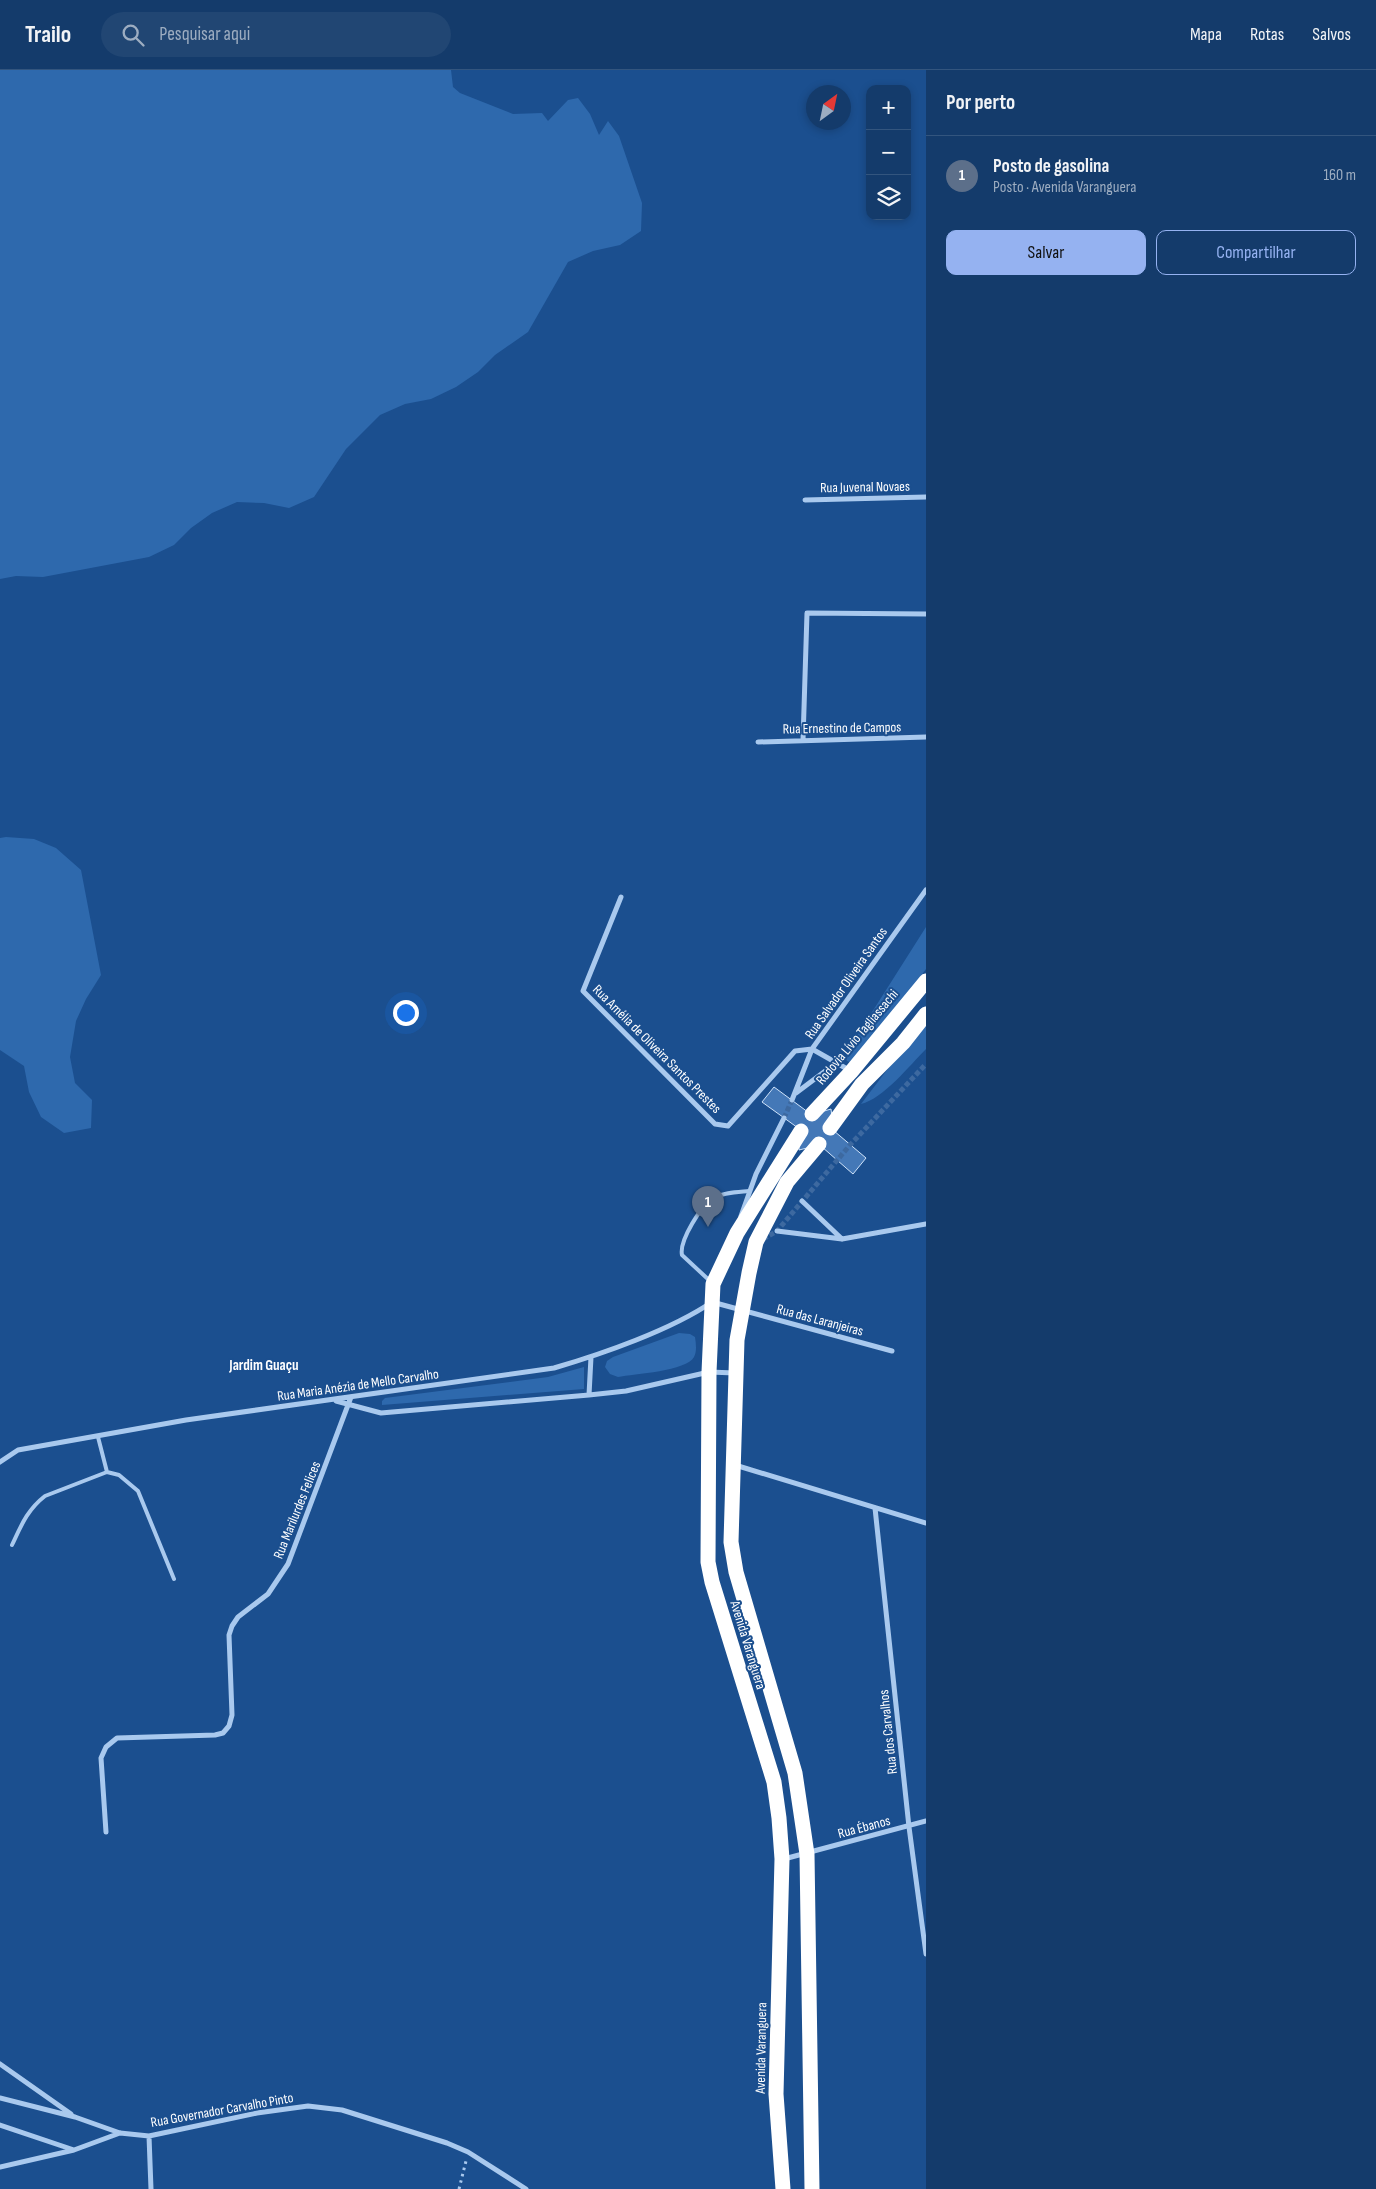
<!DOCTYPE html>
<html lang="pt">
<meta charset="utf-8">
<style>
:root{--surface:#143b6b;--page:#214673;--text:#f1f3f6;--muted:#9dadc1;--line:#33557e;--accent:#95b2f1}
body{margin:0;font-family:"Sofia Sans Condensed",sans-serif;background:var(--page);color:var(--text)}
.controls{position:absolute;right:15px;top:15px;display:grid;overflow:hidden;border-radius:10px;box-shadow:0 2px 8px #0003}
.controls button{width:45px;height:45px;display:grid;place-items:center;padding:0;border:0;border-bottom:1px solid var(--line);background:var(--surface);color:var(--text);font:25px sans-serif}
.compass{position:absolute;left:806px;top:15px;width:45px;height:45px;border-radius:50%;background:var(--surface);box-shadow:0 2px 8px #0003;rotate:33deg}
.you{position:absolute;left:405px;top:942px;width:18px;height:18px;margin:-12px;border:4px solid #fff;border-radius:50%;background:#1a73e8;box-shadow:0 0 0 8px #1a73e833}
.badge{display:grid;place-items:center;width:32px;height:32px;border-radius:50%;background:var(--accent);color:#fff;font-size:16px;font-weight:700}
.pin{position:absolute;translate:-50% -41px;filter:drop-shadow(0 1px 2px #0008)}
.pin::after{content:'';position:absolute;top:26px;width:18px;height:15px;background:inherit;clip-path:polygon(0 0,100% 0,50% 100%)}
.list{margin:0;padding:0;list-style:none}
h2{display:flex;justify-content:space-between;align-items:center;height:65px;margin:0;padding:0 20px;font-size:21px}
h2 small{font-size:16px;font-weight:400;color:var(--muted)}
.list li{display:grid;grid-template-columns:32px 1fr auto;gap:15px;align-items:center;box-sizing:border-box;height:80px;padding:0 20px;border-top:1px solid var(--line)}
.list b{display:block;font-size:19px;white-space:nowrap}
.list p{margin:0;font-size:16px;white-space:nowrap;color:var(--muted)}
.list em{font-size:16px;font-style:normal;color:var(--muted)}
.actions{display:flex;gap:10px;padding:15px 20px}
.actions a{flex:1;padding:11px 0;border:1px solid var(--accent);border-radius:10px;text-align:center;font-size:18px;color:var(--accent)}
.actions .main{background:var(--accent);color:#111}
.icon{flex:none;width:28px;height:28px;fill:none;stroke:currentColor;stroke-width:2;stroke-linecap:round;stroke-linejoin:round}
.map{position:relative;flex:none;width:926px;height:2119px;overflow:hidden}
header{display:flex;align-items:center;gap:30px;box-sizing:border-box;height:70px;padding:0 25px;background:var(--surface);border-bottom:1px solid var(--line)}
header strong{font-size:24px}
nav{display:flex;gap:28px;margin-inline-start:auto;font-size:18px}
.search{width:350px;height:45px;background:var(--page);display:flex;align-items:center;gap:12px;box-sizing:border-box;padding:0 18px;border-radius:28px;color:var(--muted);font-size:19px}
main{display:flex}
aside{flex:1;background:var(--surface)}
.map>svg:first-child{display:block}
.green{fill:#2e69ad}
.building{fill:#4478b7;stroke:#cfe3fa}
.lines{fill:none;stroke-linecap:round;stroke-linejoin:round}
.street-tunnel{stroke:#3d69a0;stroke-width:5;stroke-dasharray:5 2.5;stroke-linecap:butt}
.path{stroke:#a9c9ee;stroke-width:3;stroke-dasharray:2.5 4;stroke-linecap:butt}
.lane{stroke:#a9c9ee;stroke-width:4}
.street{stroke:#a9c9ee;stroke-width:5}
.highway{stroke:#fff;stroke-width:15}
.labels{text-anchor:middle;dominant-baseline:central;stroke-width:4;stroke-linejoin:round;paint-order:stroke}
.street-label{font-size:14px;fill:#fff;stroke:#1b4f8f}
.neighbourhood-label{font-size:15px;font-weight:bold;fill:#fff;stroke:#1b4f8f}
</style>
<header>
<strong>Trailo</strong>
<div class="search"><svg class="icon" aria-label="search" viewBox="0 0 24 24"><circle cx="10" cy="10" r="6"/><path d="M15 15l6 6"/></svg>Pesquisar aqui</div>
<nav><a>Mapa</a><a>Rotas</a><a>Salvos</a></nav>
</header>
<main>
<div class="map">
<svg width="926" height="2119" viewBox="0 0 926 2119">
<rect width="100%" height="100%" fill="#1b4f8f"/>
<path class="green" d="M0 0H451L453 17 460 23 513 44 542 43 548 51 568 30 578 28 590 44 599 65 608 51 619 66 642 133 641 161 620 175 593 181 568 192 528 262 495 285 478 302 456 317 431 329 405 334 380 345 346 379 314 427 289 438 264 433 237 432 212 443 191 458 174 475 149 487 43 507 16 506 0 509Z
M6 767 34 769 56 778 81 800 101 905 86 929 76 951 70 987 75 1013 92 1030 91 1058 64 1063 41 1047 29 1022 24 996 0 980V768Z
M926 857V899L861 986 852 993 847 991 845 987 848 980Z
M926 949V979C910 995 883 1029 861 1034Z
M679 1263 690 1264 695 1267C696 1274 697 1281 694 1287 687 1301 634 1304 618 1307L610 1304 605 1297 607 1291 613 1287Z
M584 1297V1319L382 1335V1331L385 1328 548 1307Z"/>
<path class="building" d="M774 1017 816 1048 821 1042 831 1039 832 1047 827 1055 866 1088 853 1104 814 1070 807 1078 799 1080V1071L805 1063 762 1032Z"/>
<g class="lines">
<path class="street-tunnel" d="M784 1048 792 1030
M763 1169 777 1161 850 1075 926 994"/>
<path class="path" d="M459 2119 466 2091"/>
<path class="lane" d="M710 1211 682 1185C679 1171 701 1135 714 1128 724 1122 738 1122 749 1121
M107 1402 119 1405 138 1421 174 1509
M12 1475C21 1456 27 1440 45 1426L107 1402 98 1367"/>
<path class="street" d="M805 430 926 427
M803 670 807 543 926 544
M758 672 926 667
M621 827 583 921 715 1054 728 1056 795 981 812 979
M812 979 849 1000
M796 1023 836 993
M792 1030 812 979 926 820
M802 1131 842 1169
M741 1146 756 1104 784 1048
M777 1161 842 1169 926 1154
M589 1325 591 1287
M336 1331 381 1343 589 1325 626 1321 709 1302 735 1303
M0 1392 18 1380 186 1350 554 1298C602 1284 671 1260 712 1232L892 1281
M735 1395 926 1453
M875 1438 909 1757 926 1884
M106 1762 101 1688 106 1677 117 1668 215 1665 223 1663 229 1656 232 1645 229 1565 232 1556 238 1547 268 1524 288 1494 351 1327
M784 1789 926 1751
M0 1994 71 2044
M0 2028 75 2047 120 2063 149 2066 257 2043 308 2036 342 2040 447 2073 468 2082 526 2119
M0 2055 74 2080
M149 2066 151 2119
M0 2097 74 2080 120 2063"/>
<path class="highway" d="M812 1044 851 1002 926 911
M830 1058 862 1014 903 973 926 944
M783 2119 776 2024 782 1789 779 1748 774 1712 712 1512 708 1492 709 1302 713 1214 737 1163 801 1061
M812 2119 807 1784 795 1703 736 1502 731 1472 737 1270 749 1203 756 1172 787 1112 819 1074"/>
</g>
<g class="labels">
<g class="street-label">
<text transform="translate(865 417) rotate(-1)">Rua Juvenal Novaes</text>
<text transform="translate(842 658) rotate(-1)">Rua Ernestino de Campos</text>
<text transform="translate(846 913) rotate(-55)">Rua Salvador Oliveira Santos</text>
<text transform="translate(857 967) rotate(-50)">Rodovia Lívio Tagliassachi</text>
<text transform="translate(657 979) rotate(45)">Rua Amélia de Oliveira Santos Prestes</text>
<text transform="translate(820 1250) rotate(15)">Rua das Laranjeiras</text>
<text transform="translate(358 1315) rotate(-8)">Rua Maria Anézia de Mello Carvalho</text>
<text transform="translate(297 1440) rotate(-68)">Rua Marilurdes Felices</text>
<text transform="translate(748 1575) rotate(73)">Avenida Varanguera</text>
<text transform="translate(888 1662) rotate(-96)">Rua dos Carvalhos</text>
<text transform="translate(864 1757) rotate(-15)">Rua Ébanos</text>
<text transform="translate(761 1978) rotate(-89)">Avenida Varanguera</text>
<text transform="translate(222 2040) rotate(-10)">Rua Governador Carvalho Pinto</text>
</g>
<g class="neighbourhood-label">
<text x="264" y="1295">Jardim Guaçu</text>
</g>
</g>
</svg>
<div class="controls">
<button>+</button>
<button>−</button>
<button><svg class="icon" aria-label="layers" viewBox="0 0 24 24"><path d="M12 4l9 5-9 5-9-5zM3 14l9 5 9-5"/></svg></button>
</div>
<svg class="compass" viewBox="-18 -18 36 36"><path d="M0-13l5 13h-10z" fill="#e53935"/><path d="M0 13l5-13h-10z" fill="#9dadc1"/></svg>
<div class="you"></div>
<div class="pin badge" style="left:708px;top:1157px;background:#5c6f8a">1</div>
</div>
<aside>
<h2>Por perto<small></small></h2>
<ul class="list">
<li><span class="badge" style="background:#5c6f8a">1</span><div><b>Posto de gasolina</b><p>Posto · Avenida Varanguera</p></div><em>160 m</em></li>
</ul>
<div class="actions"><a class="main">Salvar</a><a>Compartilhar</a></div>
</aside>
</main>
